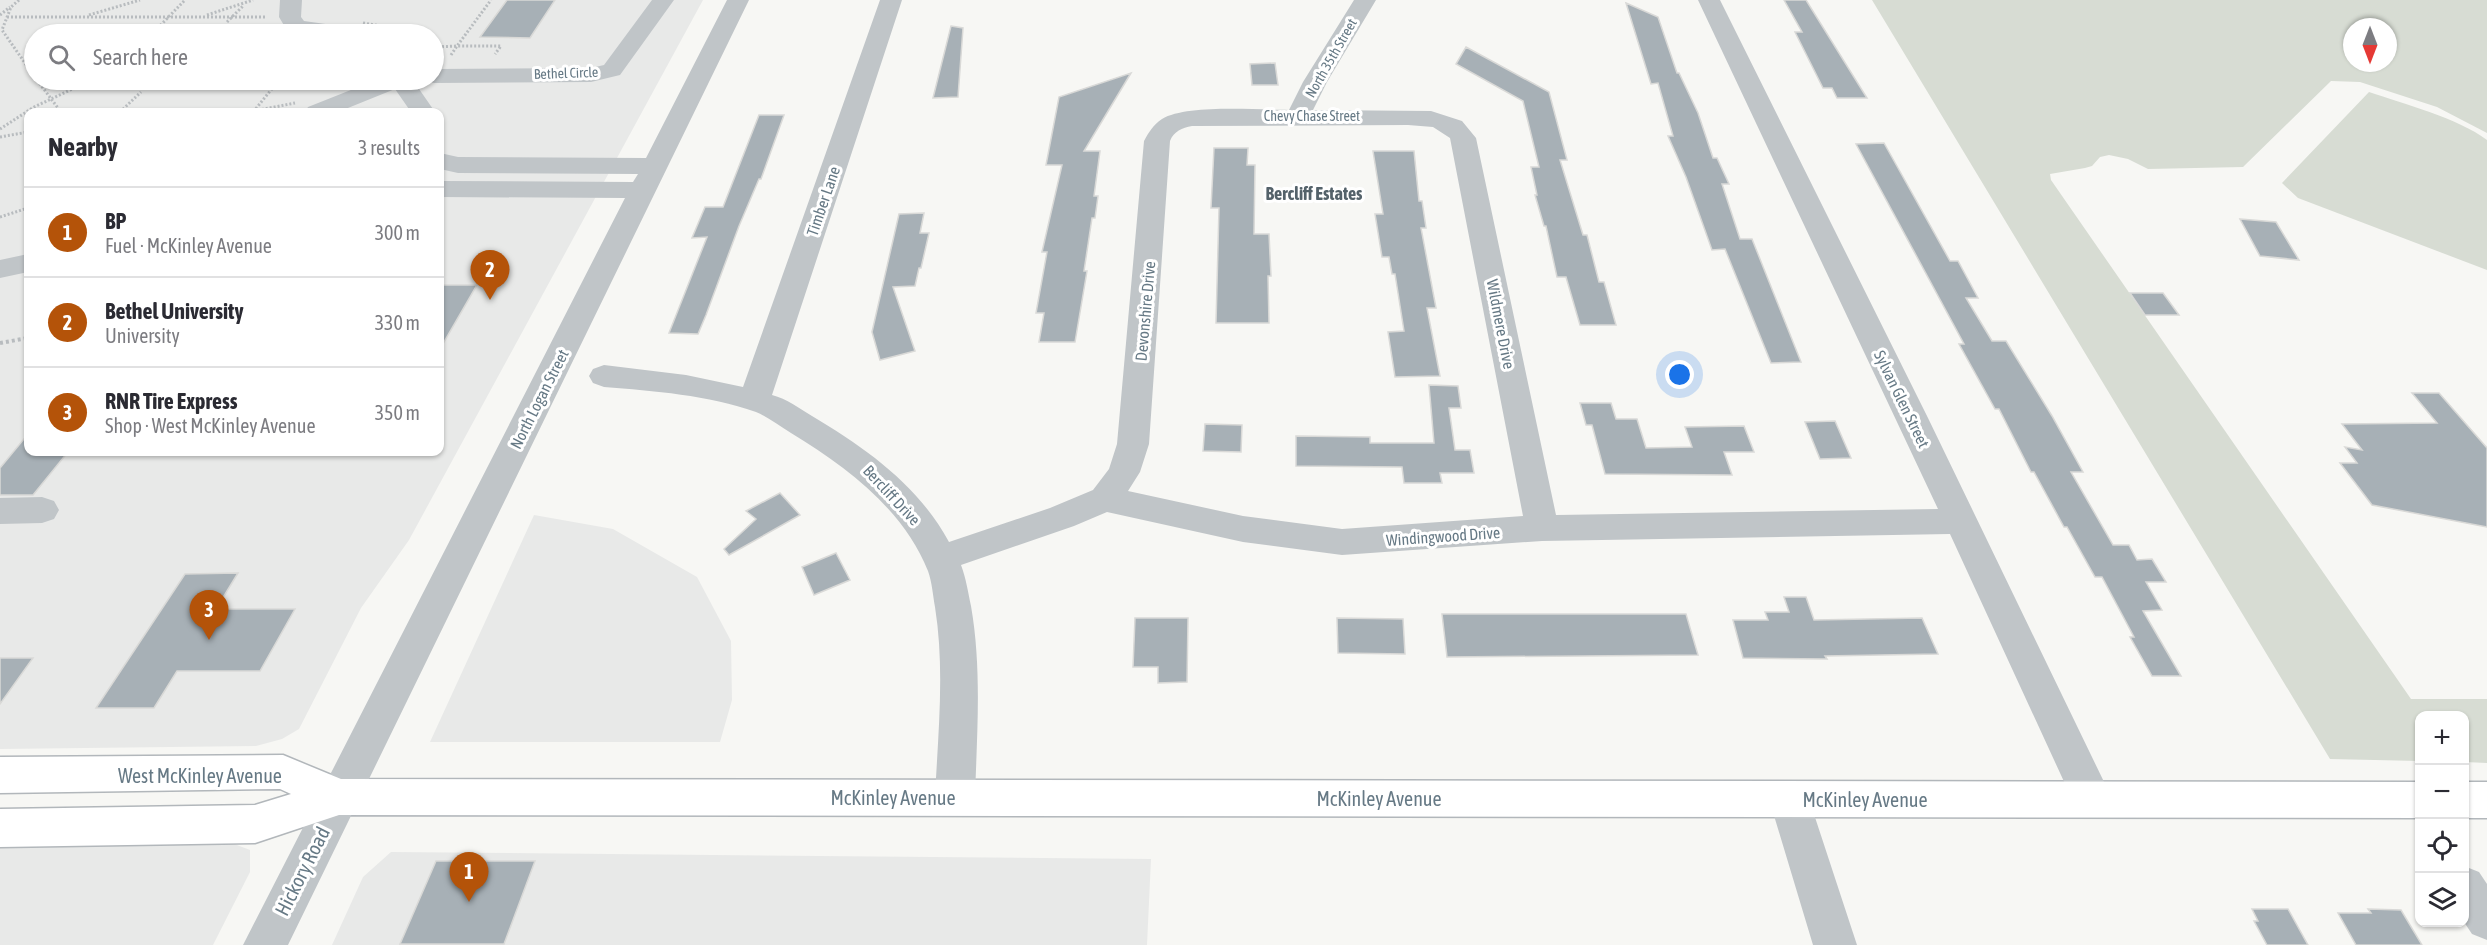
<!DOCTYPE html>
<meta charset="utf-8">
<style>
:root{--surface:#fff;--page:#f2f2f3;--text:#2b2b33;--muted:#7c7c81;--line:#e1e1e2;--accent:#b45309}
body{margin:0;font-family:"Asap Condensed",sans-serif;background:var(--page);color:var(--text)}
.controls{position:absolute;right:18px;bottom:18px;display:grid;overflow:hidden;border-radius:12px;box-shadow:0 2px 4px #0004}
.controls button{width:54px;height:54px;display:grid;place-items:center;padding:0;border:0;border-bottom:2px solid var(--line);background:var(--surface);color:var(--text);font:30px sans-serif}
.compass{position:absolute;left:2343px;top:18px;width:54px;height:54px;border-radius:50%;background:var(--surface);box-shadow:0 2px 4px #0004;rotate:180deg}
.you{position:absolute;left:1680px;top:375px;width:21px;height:21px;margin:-15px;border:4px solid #fff;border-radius:50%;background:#1a73e8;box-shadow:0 0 0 9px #1a73e833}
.badge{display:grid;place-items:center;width:39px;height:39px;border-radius:50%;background:var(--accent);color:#fff;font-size:20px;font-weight:700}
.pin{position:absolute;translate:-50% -50px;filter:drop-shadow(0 2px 3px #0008)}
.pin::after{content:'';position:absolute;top:32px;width:21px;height:18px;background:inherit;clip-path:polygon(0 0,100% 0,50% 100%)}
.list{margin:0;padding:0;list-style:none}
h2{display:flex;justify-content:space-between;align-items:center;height:78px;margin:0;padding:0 24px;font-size:26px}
h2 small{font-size:20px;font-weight:400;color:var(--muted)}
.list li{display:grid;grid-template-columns:39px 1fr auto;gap:18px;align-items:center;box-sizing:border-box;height:90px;padding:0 24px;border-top:2px solid var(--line)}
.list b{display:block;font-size:22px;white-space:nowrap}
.list p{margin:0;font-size:20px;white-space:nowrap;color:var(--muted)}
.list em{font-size:20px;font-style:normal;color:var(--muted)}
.icon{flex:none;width:33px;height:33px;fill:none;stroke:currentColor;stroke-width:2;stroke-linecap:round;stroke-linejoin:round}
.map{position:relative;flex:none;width:2487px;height:945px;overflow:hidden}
.search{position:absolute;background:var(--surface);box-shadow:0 2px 4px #0004;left:24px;top:24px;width:420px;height:66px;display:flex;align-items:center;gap:15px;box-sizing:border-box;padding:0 21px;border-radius:33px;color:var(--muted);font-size:22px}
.panel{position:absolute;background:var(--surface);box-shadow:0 2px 4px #0004;left:24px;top:108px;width:420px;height:348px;border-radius:12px}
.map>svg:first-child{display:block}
.built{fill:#e8e9e8;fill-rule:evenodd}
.green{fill:#d7dcd3;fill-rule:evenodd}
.building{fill:#a7b0b6;stroke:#d9d9d7;stroke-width:1.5}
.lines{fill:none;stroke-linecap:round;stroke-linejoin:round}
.major-casing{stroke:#b2b7bb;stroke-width:3}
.path-far1{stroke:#b8bcbf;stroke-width:3;stroke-dasharray:2 2;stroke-linecap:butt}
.path{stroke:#b8bcbf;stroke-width:4;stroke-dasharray:3 3;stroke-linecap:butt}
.minor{fill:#c0c5c8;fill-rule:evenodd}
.major{fill:#fff;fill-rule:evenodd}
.labels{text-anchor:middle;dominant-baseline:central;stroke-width:6;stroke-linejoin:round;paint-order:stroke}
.far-street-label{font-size:14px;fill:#667985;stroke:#fff}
.street-label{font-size:16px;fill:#667985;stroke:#fff}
.neighbourhood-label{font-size:18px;font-weight:bold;fill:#54626a;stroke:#fff}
.near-street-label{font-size:20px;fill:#667985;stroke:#fff}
</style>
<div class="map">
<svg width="2487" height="945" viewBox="0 0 2487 945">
<rect width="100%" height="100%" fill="#f7f7f4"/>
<path class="built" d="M0 0H703L409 540 361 608 299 729 282 739 256 746 0 749ZM34 34H434V80H34ZM28 112H440V452H28Z
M534 515 613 529 697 577 731 641 732 700 720 742H430Z
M229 842 250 850V872L213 945H0V846Z
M391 852 1151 859 1147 945H332L363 877Z"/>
<path class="green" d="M1872 0H2487V133L2437 107 2360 82 2331 81 2243 167 2148 169 2128 159 2109 155 2100 157 2092 166 2085 168 2050 174 2051 180 2411 699H2487V763L2465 762 2464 716H2420L2419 761 2330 759ZM2352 27H2388V63H2352Z
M2369 92C2404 104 2458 118 2487 140V270L2298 198 2282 183Z"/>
<path class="building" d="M507 0H555L530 38 480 37Z
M1784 0H1806L1867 98H1837L1832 88H1823L1795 32H1802Z
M1626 3 1658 17 1677 73H1679L1698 113 1713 158H1717L1729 184H1722L1740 239H1752L1801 362 1771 363 1725 249 1712 250 1686 177 1668 136H1673L1658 83 1651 84Z
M951 26 963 28 958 97 933 98Z
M1466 47 1549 92 1567 160H1560L1583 235H1587L1599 282H1604L1616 325H1580L1566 277H1557L1546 226H1544L1535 195H1537L1531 167H1539L1523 101 1456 64Z
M1275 63 1278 85H1252L1250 64Z
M1131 73 1084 151H1100L1094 196H1098L1095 218H1092L1084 271H1087L1075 342H1039L1044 313H1036L1047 252H1042L1062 165H1046L1059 97Z
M759 115H784L761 179H759L739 226 706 315 698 334 669 333 707 237 692 238 705 207H723Z
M1884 143 1950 261H1958L1978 298H1966L1992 341H2006L2052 416 2083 472H2071L2113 545H2129L2137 560 2152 559 2166 582H2146L2162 610 2143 611 2181 676H2152L2130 637H2134L2102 577H2095L2067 527H2064L2034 472H2031L1999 409H1995L1959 344H1964L1856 144Z
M1214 148H1248L1247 165H1255L1254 234H1269L1271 276H1268L1269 323H1216L1219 208H1211Z
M1373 151H1414L1419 201H1422L1426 228H1421L1436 308H1427L1440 376 1395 377 1388 332 1404 331 1395 274H1392L1389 257H1382L1375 214H1383Z
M924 213 920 233H929L921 268H919L915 286 893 287 915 351 880 360 872 332 899 214Z
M2240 219 2276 222 2299 260 2260 256Z
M440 285H477L440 349Z
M2130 293H2163L2179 315H2145Z
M1429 385 1458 386 1461 408H1449L1455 450H1470L1474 473H1440L1442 483H1404L1402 467 1296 466V436L1370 437V443H1434Z
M2412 393H2439L2487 448V527L2372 505 2340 463H2357L2345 447 2362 450 2342 424 2437 423Z
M1580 403H1611L1616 419H1637L1646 448 1692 447 1685 427 1744 426 1754 452H1724L1732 475 1605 474 1592 425H1586Z
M1835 421 1851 458 1820 459 1805 422Z
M1205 424 1242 425 1241 452 1203 451Z
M28 434V452H68L33 495H0V468Z
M780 493 800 515 729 555 724 549 756 519 746 511Z
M836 553 850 580 814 595 802 567Z
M238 573 216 609H295L260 671H177L154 708H96L185 574Z
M1784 597H1806L1814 620 1922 618 1938 654 1825 656 1827 659 1743 658 1733 620H1768L1765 612H1789Z
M1442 614H1686L1698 655 1447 657Z
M1135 618H1188L1187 682 1158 683V667H1133Z
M1337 618 1403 619 1405 654 1338 653Z
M0 658H33L0 704Z
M436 861H535L504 944H400Z
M2252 909H2288L2308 945H2267L2254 921H2258Z
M2368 909 2401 910 2422 945H2356L2338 913H2371Z"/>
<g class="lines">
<g class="major-casing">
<path id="major" d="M283 755 341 779 2420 782V818L339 815 255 843 0 847V809L255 805 291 794 280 789 0 793V757Z
M2464 782H2487V818H2464Z"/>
</g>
<path class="path-far1" d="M19 0 11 7 2 30 34 76
M0 15 10 7
M89 15 140 0
M207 15 253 0
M7 17H267
M227 22 244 5
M363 23 399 29 404 34
M152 34 185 0
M434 47 457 46 491 0
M451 55 457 46H501L495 54
M37 80 61 112
M254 111 295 103
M120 112 141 92
M241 112 254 111 279 80
M0 129 34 107 81 85 129 86
M0 137 28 132
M0 217 28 208"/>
<path class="path" d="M0 343 28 338"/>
<path class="minor" d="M280 0H302L301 17 304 21 347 27 353 34H301L288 32 279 17Z
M652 0H674L620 75 591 82 434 83 425 80 417 86 435 112H411L395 89 338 112H305L308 107 376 80H434V69L591 68 604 65Z
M727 0H749L288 945H243L625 198 440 197V181L633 182 638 174 458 173 440 169V153L458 157 646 158Z
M880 0H902L772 395C787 399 799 408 812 416 867 449 918 485 949 542L1050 508 1093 490 1109 469 1117 444 1144 141C1149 132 1153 125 1162 119 1187 104 1257 110 1289 110L1303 82 1354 0H1376L1327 82 1313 110 1431 111 1462 121 1476 138 1556 515 1938 509 1698 0H1720L1928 418 2106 786 2112 799 2106 812 2092 817 2078 812 1950 534 1542 541 1342 555 1243 542 1107 512 1074 526 961 565C966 578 968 592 971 606 982 669 977 733 975 797L969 810 955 815 941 810 935 797C938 734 945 670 935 607 933 596 932 582 928 571 903 509 847 467 791 433 779 426 768 417 756 412 708 395 654 391 604 387L593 383 589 376 593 369 604 365 686 375 743 387ZM1408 125 1433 127 1450 138 1523 516 1342 529 1243 516 1128 491 1140 472 1149 444 1170 141C1174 131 1182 128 1192 126Z
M28 254V272L0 278V260Z
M42 497 54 501 59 510 54 519 42 523 0 524V498Z
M1789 781 1803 786 1809 799 1857 945H1813L1769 799 1775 786Z
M2464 866 2479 872 2487 884V940L2472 934 2464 922Z"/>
<use href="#major" class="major"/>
</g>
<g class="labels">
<g class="far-street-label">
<text transform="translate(1331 58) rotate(-60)">North 35th Street</text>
<text transform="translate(566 73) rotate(-2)">Bethel Circle</text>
<text x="1312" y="116">Chevy Chase Street</text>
</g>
<g class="street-label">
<text transform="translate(823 201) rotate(-71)">Timber Lane</text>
<text transform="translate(1145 311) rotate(-85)">Devonshire Drive</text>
<text transform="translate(1501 324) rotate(79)">Wildmere Drive</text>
<text transform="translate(539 399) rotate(-63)">North Logan Street</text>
<text transform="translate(1902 399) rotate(64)">Sylvan Glen Street</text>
<text transform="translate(892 495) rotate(47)">Bercliff Drive</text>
<text transform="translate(1443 536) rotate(-4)">Windingwood Drive</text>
</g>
<g class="neighbourhood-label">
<text x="1314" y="193">Bercliff Estates</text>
</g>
<g class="near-street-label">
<text x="200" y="775">West McKinley Avenue</text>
<text x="893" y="797">McKinley Avenue</text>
<text x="1379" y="798">McKinley Avenue</text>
<text x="1865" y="799">McKinley Avenue</text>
<text transform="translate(302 871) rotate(-63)">Hickory Road</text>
</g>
</g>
</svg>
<div class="controls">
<button>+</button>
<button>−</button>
<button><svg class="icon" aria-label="locate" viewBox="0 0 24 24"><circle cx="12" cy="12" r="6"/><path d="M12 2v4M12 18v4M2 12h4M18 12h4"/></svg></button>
<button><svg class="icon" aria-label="layers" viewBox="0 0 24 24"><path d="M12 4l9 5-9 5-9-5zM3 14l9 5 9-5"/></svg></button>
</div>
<svg class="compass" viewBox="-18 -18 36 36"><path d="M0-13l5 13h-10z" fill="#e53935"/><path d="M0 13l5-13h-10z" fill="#7c7c81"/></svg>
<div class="you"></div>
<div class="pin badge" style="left:469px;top:902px">1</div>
<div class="pin badge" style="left:490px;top:300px">2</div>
<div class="pin badge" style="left:209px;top:640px">3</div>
<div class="search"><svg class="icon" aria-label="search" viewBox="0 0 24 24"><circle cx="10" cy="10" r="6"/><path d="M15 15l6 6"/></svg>Search here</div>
<section class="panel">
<h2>Nearby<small>3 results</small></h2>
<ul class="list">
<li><span class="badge">1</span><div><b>BP</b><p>Fuel · McKinley Avenue</p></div><em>300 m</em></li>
<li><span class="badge">2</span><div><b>Bethel University</b><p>University</p></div><em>330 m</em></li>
<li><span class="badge">3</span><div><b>RNR Tire Express</b><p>Shop · West McKinley Avenue</p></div><em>350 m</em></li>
</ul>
</section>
</div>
